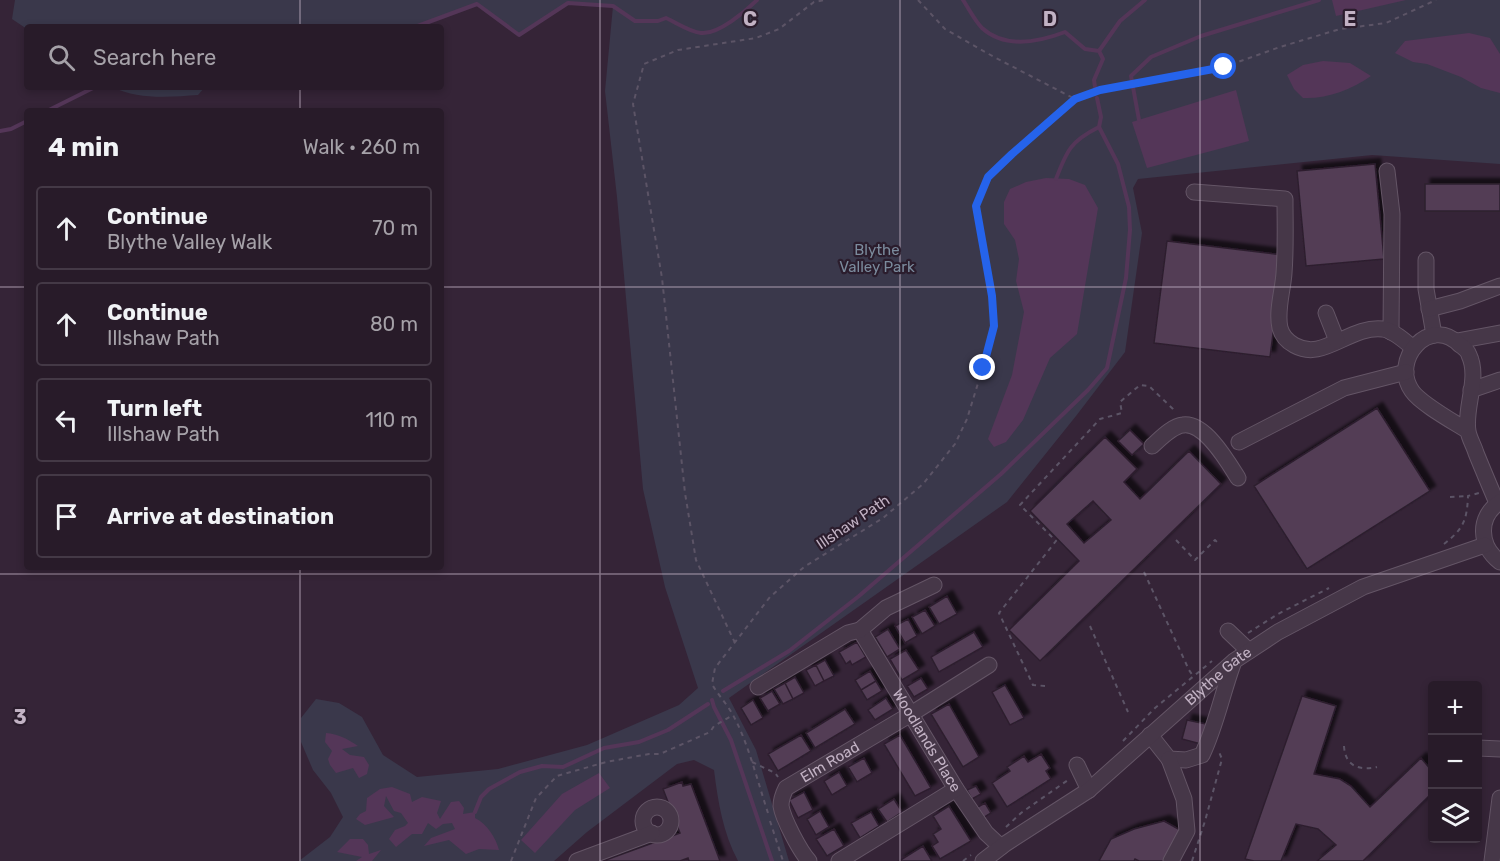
<!DOCTYPE html>
<meta charset="utf-8">
<style>
:root{--surface:#281b29;--page:#342835;--text:#f1f3f6;--muted:#a5a1a8;--line:#443946}
body{margin:0;font-family:Rubik,sans-serif;background:var(--page);color:var(--text)}
.controls{position:absolute;right:18px;bottom:18px;display:grid;overflow:hidden;border-radius:6px;box-shadow:0 3px 9px #0003}
.controls button{width:54px;height:54px;display:grid;place-items:center;padding:0;border:0;border-bottom:2px solid var(--line);background:var(--surface);color:var(--text);font:30px sans-serif}
.stop{position:absolute;width:18px;height:18px;margin:-14px;border:4px solid #2563eb;border-radius:50%;background:#fff}
.stop.end{background:#2563eb;border-color:#fff;box-shadow:0 2px 6px #0008}
.list{margin:0;padding:0;list-style:none}
h2{display:flex;justify-content:space-between;align-items:center;height:78px;margin:0;padding:0 24px;font-size:26px}
h2 small{font-size:20px;font-weight:400;color:var(--muted)}
.list li{display:grid;grid-template-columns:39px 1fr auto;gap:18px;align-items:center;box-sizing:border-box;height:84px;margin:0 12px 12px;padding:0 12px;border:2px solid var(--line);border-radius:6px}
.list b{display:block;font-size:22px;white-space:nowrap}
.list p{margin:0;font-size:20px;white-space:nowrap;color:var(--muted)}
.list em{font-size:20px;font-style:normal;color:var(--muted)}
.icon{flex:none;width:33px;height:33px;fill:none;stroke:currentColor;stroke-width:2;stroke-linecap:round;stroke-linejoin:round}
.map{position:relative;flex:none;width:1500px;height:861px;overflow:hidden}
.search{position:absolute;background:var(--surface);box-shadow:0 3px 9px #0003;left:24px;top:24px;width:420px;height:66px;display:flex;align-items:center;gap:15px;box-sizing:border-box;padding:0 21px;border-radius:6px;color:var(--muted);font-size:22px}
.panel{position:absolute;background:var(--surface);box-shadow:0 3px 9px #0003;left:24px;top:108px;width:420px;height:462px;border-radius:6px}
.map>svg:first-child{display:block}
.green{fill:#3a384b}
.water{fill:#543658}
.lines{fill:none;stroke-linecap:round;stroke-linejoin:round}
.stream{stroke:#543658;stroke-width:4}
.building{fill:#523e55;stroke:#2d1f2f;stroke-width:1.5;fill-rule:evenodd;filter:url(#shadow)}
.minor-casing{stroke:#645566;stroke-width:17}
.path{stroke:#5c5466;stroke-width:2;stroke-dasharray:4.5 4.5;stroke-linecap:butt}
.minor{stroke:#463748;stroke-width:15}
.route{stroke:#2563eb;stroke-width:8}
.grid{fill:none;stroke:#c2b2c4;stroke-width:1.5;stroke-opacity:0.55}
.labels{text-anchor:middle;dominant-baseline:central;stroke-width:4.5;stroke-linejoin:round;paint-order:stroke}
.park-label{font-size:15px;fill:#7b8b9d;stroke:#2b1d2d}
.street-label{font-size:15px;fill:#c2b2c4;stroke:#2b1d2d}
.grid-label{font-size:20px;text-anchor:middle;font-weight:bold;fill:#c2b2c4;stroke:#2b1d2d;stroke-width:4.5;stroke-linejoin:round;paint-order:stroke}
</style>
<div class="map">
<svg width="1500" height="861" viewBox="0 0 1500 861">
<defs>
<filter id="shadow"><feDropShadow dx="5.5" dy="-5.5" stdDeviation="1.5" flood-color="#0009"/></filter>
</defs>
<rect width="100%" height="100%" fill="#352437"/>
<path class="green" d="M15 0H1500V164L1372 155 1138 179 1133 188 1142 233 1125 352 1076 416 1007 502 729 698 756 750 789 861H738C723 833 718 802 714 770L694 760 677 764 587 832 554 861H299L330 837 343 817 331 793 313 770 301 742V718L316 699 339 703 362 717 383 755 417 777 498 769 587 745 679 705 698 688 665 587 643 489 617 197 605 91 613 6 568 3 519 35 477 4 415 27H27V29L12 19Z
M113 87H205L198 95C171 97 137 100 113 87Z"/>
<path class="water" d="M1332 0H1406L1336 16Z
M1469 33 1490 38 1500 54V93L1481 88 1461 77 1427 64 1413 62 1395 53 1405 41Z
M1323 61 1350 63 1371 76C1351 90 1327 99 1303 98L1294 89 1287 75 1303 65Z
M1236 90 1249 141 1147 168 1132 122Z
M1046 178 1069 179 1085 185 1098 208 1077 334 1050 358 1023 420 1006 442 994 447 988 439 1012 375 1024 312 1016 281 1019 259 1015 240 1004 224V202L1010 189 1026 182Z
M326 733C338 734 348 739 358 746L342 749 350 755 364 757 369 765 367 774 359 778 353 768 336 773 330 765 328 759 332 751 325 742Z
M599 773 610 788 575 810 535 853 521 840 562 794Z
M392 787 410 794 412 802 422 797 441 801 437 813 440 819 451 802 459 801 464 808 463 814 475 812V818C487 824 496 838 499 850L479 849 466 854 449 840 424 846 431 838 455 829 452 823 443 824 436 829 428 823 422 834H412L396 847 389 839 395 830 405 826 408 823 401 813 394 811 386 796 384 806 394 817 365 825 356 819 360 814 366 811 367 798 380 789Z
M350 839H363L368 845 369 854 381 850 372 861H356L362 857 337 852Z"/>
<g class="lines">
<path class="stream" d="M963 0C969 9 975 21 982 28 1005 49 1039 42 1065 32L1085 49 1099 51 1120 21 1145 0
M415 27 477 4 519 35 568 3 613 6 635 21H658L666 18C677 23 690 32 701 33 718 35 746 11 757 0
M1095 87 1094 80 1103 59 1099 51
M47 111 95 87
M1139 120 1131 76 1151 57 1201 36 1319 0
M0 131 11 129 27 121
M1056 179C1067 150 1071 141 1099 127L1101 117 1097 98
M723 691 789 651 859 596 1001 474 1088 390 1107 368 1126 278 1130 230 1129 207 1118 164 1099 127
M712 700 714 707 731 740 772 861
M475 812 481 797 489 789 520 772 542 766 563 767 604 748 639 742 668 730 708 704"/>
</g>
<path class="building" d="M1375 164 1384 259 1306 266 1297 171Z
M1425 184H1500V211H1425Z
M1167 241 1283 255 1270 357 1154 343Z
M1377 408 1430 491 1307 569 1254 486Z
M1130 430 1144 444 1132 455 1118 441Z
M1105 437 1137 469 1124 482 1140 499 1189 451 1221 484 1040 661 1009 630 1079 561 1030 511ZM1093 501 1111 520 1084 543 1067 524Z
M947 596 957 614 939 624 929 607Z
M925 610 935 626 922 634 912 617Z
M908 619 917 636 905 643 895 626Z
M888 629 900 649 887 657 875 637Z
M974 632 983 647 939 672 931 657Z
M857 642 866 657 852 665 850 661 846 664 839 652Z
M906 650 919 670 902 680 890 659Z
M825 660 834 676 824 681 816 665Z
M816 665 824 681 815 686 806 670Z
M870 671 876 681 861 690 855 680Z
M795 677 804 693 793 699 785 683Z
M921 678 928 689 914 697 907 686Z
M876 681 882 691 867 700 861 690Z
M785 683 793 699 783 704 774 689Z
M1005 685 1024 718 1010 725 992 692Z
M772 691 780 704 768 711 760 698Z
M1302 696 1336 706 1314 774 1340 779 1351 786 1370 807 1421 758 1432 771V793L1363 861H1317L1336 845 1318 829 1296 824 1281 861H1254L1245 859Z
M886 698 893 709 875 720 868 710Z
M753 700 763 718 751 725 741 708Z
M949 704 979 757 963 767 931 714Z
M845 709 855 724 815 748 806 733Z
M1187 720 1206 724 1201 744 1182 739Z
M801 735 811 751 778 771 768 754Z
M900 735 931 788 915 796 884 744Z
M1041 754 1050 768 1046 771 1051 779 1007 807 992 783 1010 771 1007 767 1024 756 1028 762Z
M864 758 872 773 857 782 848 767Z
M839 772 847 786 832 795 824 781Z
M682 782 683 786 691 784 720 861H689L688 858 680 861H603L680 833 663 789Z
M976 786 981 794 972 799 967 790Z
M804 792 813 810 798 818 789 800Z
M894 799 902 812 887 822 878 809Z
M985 803 991 813 983 818 976 808Z
M949 806 971 841 940 859 932 846 938 842 933 834 941 829 933 816Z
M820 811 829 827 816 835 807 819Z
M871 812 879 826 860 838 851 823Z
M1164 821 1182 831 1165 861H1139L1135 859 1134 861H1099L1111 839 1134 829Z
M834 829 844 846 827 856 816 839Z
M923 846 932 861H899Z"/>
<g class="lines">
<g class="minor-casing">
<g id="minor">
<path d="M1387 171 1392 214 1391 332"/>
<path d="M1194 192 1285 199C1285 223 1286 248 1284 273 1283 290 1276 311 1280 328 1284 343 1302 352 1317 349 1338 345 1359 326 1383 329 1394 331 1405 341 1413 348"/>
<path d="M1426 260V289L1434 335"/>
<path d="M1429 309 1460 301 1500 286"/>
<path d="M1326 313 1337 341"/>
<path d="M1457 341 1500 333"/>
<path d="M1471 390 1500 380"/>
<path d="M1468 431C1454 422 1421 404 1412 391 1390 360 1430 314 1460 345 1463 347 1468 351 1469 355 1480 378 1464 408 1468 431 1469 438 1474 446 1476 453 1483 470 1490 487 1497 503"/>
<path d="M1239 442 1344 388 1406 372"/>
<path d="M1152 446C1160 439 1172 426 1183 425 1205 422 1228 462 1238 478"/>
<path d="M1500 502C1477 517 1479 546 1500 562"/>
<path id="s1" d="M860 630 956 789 986 833 1001 847"/>
<path d="M1228 631 1249 651"/>
<path d="M758 687 848 633 860 630 886 608 934 585"/>
<path d="M1150 735 1169 759 1186 760 1202 755C1216 726 1222 694 1233 664"/>
<path d="M1478 748 1500 749"/>
<path d="M1169 759 1184 799 1187 831 1171 861"/>
<path d="M1077 765 1089 790"/>
<circle cx="657" cy="821" r="14"/>
<path d="M577 861 652 833"/>
<path id="s2" d="M809 861C800 851 783 819 781 806 781 799 783 794 786 788L911 714 989 665"/>
<path d="M839 861 956 789"/>
<path id="s3" d="M983 861 1005 844 1089 790 1234 661 1278 632 1363 587 1485 545"/>
<path d="M1492 861 1500 798"/>
</g>
</g>
<path class="path" d="M918 0 945 29 994 57 1075 99
M1450 497 1468 496
M1176 540 1195 560 1215 540 1218 543
M1444 544C1463 529 1467 521 1468 496L1479 493
M1144 572 1189 670 1193 676
M1090 626 1128 712
M1248 633 1278 614 1329 588
M735 643 696 560 685 493 662 278 633 104 644 64 678 50 756 38 779 29 814 2 825 0
M1045 686 1033 685 999 613 1056 541 1020 505 1100 419 1122 413 1120 402 1140 385 1149 386 1173 409 1175 412
M1123 741 1155 708 1212 661
M1344 746C1345 766 1359 771 1377 767
M752 762 775 773 778 777
M768 813C758 783 748 742 733 715 727 704 718 695 712 684L715 668 770 597 804 567 883 518 923 484 955 444 967 419 983 367 994 325 992 296 976 206 988 177 1012 154 1075 99 1100 90 1224 67 1280 47 1340 29 1386 23 1436 0
M770 821 783 861
M1006 827 1021 813 1068 780
M511 861 536 798 557 776 606 762 649 754H660L710 732 714 726 733 715
M963 861 971 855
M1192 861 1205 821 1222 759 1219 752"/>
<use href="#minor" class="minor"/>
</g>
<g class="lines">
<path class="route" d="M983 368 994 326 992 296 976 206 988 177 1012 154 1075 99 1100 90 1224 67"/>
</g>
<path class="grid" d="M300 0V27M600 0V861M900 0V861M1200 0V861M300 87V111M0 287H27M441 287H1500M300 567V861M0 574H1500"/>
<g class="labels">
<g class="park-label">
<text x="877" y="250">Blythe<tspan x="877" dy="17">Valley Park</tspan></text>
</g>
<g class="street-label">
<text transform="translate(853 522) rotate(-34)">Illshaw Path</text>
<text stroke="none"><textPath href="#s3" startOffset="300">Blythe Gate</textPath></text>
<text stroke="none"><textPath href="#s1" startOffset="129">Woodlands Place</textPath></text>
<text stroke="none"><textPath href="#s2" startOffset="132">Elm Road</textPath></text>
</g>
</g>
<g class="grid-label">
<text x="750" y="26">C</text>
<text x="1050" y="26">D</text>
<text x="1350" y="26">E</text>
<text x="20" y="724">3</text>
</g>
</svg>
<div class="controls">
<button>+</button>
<button>−</button>
<button><svg class="icon" aria-label="layers" viewBox="0 0 24 24"><path d="M12 4l9 5-9 5-9-5zM3 14l9 5 9-5"/></svg></button>
</div>
<div class="stop" style="left:1224px;top:67px"></div>
<div class="stop end" style="left:983px;top:368px"></div>
<div class="search"><svg class="icon" aria-label="search" viewBox="0 0 24 24"><circle cx="10" cy="10" r="6"/><path d="M15 15l6 6"/></svg>Search here</div>
<section class="panel">
<h2>4 min<small>Walk · 260 m</small></h2>
<ul class="list">
<li><svg class="icon" aria-label="ahead" viewBox="0 0 24 24"><path d="M12 20V5M6 11l6-6 6 6"/></svg><div><b>Continue</b><p>Blythe Valley Walk</p></div><em>70 m</em></li>
<li><svg class="icon" aria-label="ahead" viewBox="0 0 24 24"><path d="M12 20V5M6 11l6-6 6 6"/></svg><div><b>Continue</b><p>Illshaw Path</p></div><em>80 m</em></li>
<li><svg class="icon" aria-label="left" viewBox="0 0 24 24"><path d="M17 20v-9H6M10 6l-5 5 5 5"/></svg><div><b>Turn left</b><p>Illshaw Path</p></div><em>110 m</em></li>
<li><svg class="icon" aria-label="arrive" viewBox="0 0 24 24"><path d="M6 21V4h12l-3 4 3 4H6"/></svg><div><b>Arrive at destination</b></div></li>
</ul>
</section>
</div>
